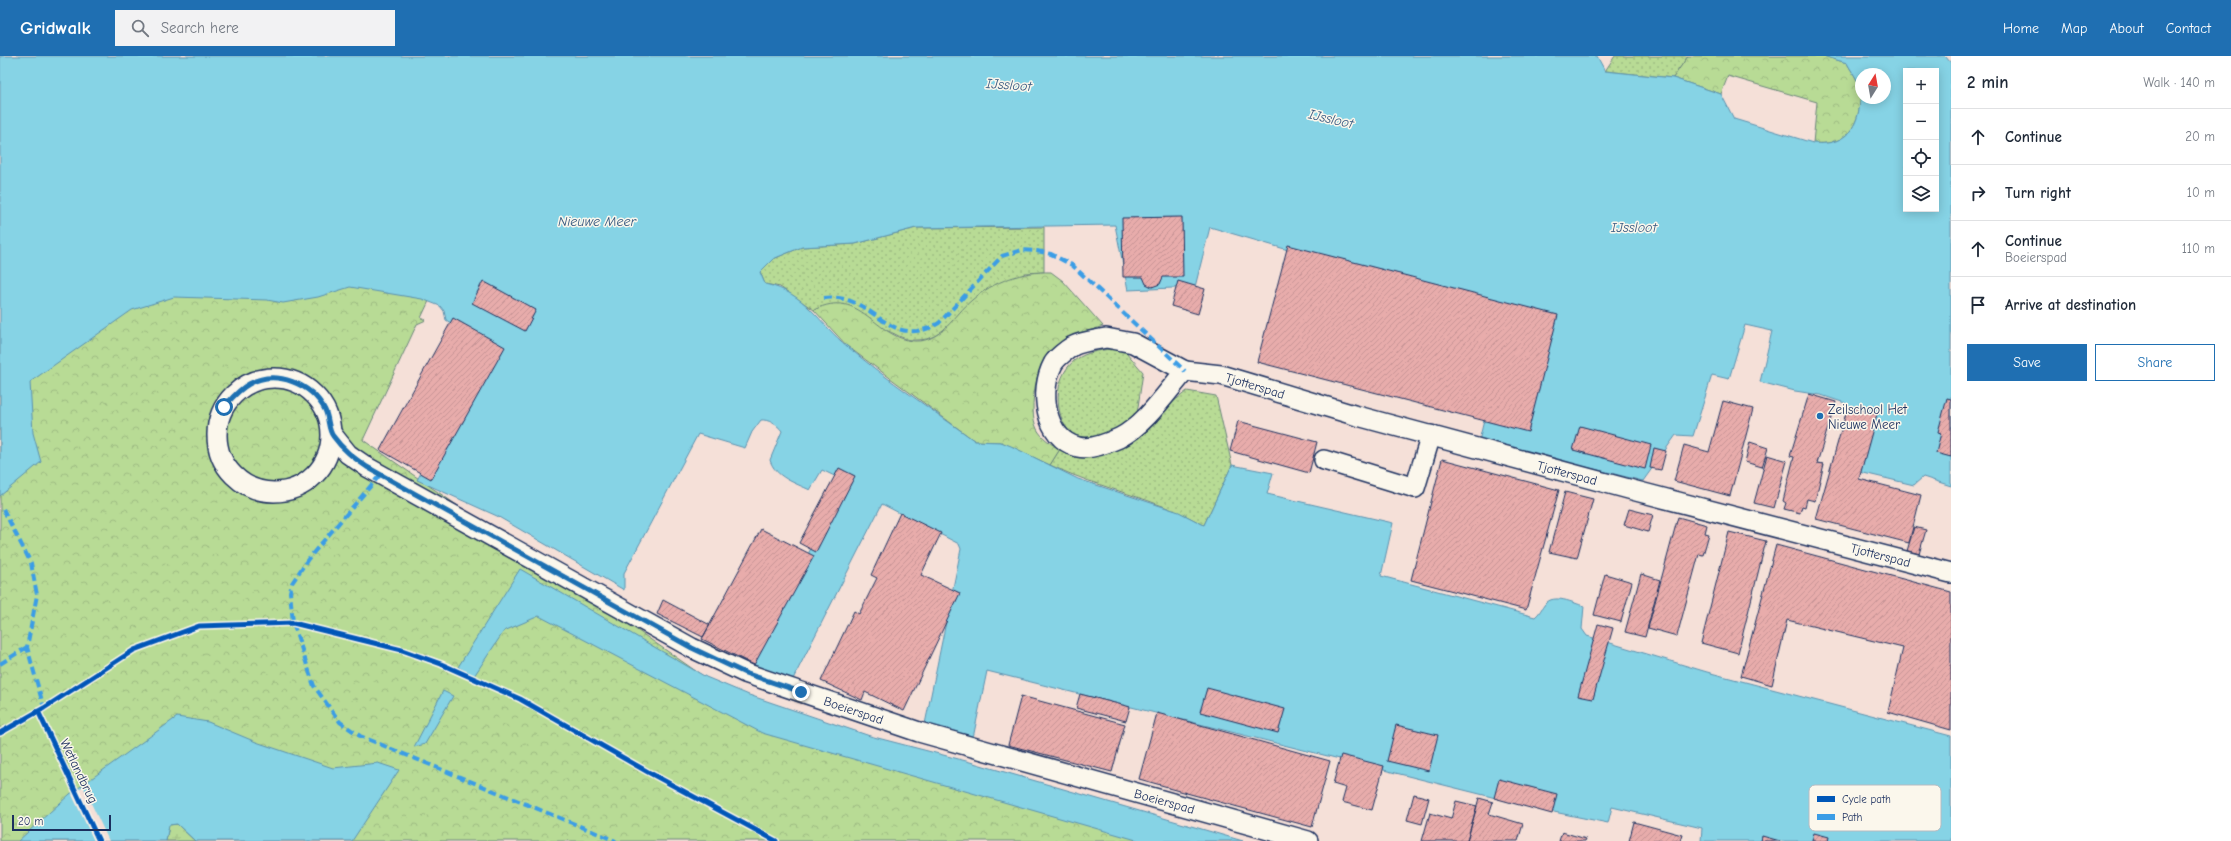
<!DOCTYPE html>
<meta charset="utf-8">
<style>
:root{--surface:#fff;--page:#f2f2f3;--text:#1f2937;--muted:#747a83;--line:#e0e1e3;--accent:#1f6fb2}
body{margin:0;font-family:"Comic Neue",sans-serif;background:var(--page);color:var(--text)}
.controls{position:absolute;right:12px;top:12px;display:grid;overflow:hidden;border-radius:0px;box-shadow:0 2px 10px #0003}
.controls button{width:36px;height:36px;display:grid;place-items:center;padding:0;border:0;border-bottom:1px solid var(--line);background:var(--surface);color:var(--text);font:20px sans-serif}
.compass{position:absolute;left:1855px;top:12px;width:36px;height:36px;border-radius:50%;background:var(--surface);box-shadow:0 2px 10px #0003;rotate:11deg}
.scale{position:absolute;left:12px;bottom:10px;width:99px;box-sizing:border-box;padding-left:4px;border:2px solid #1b2f5e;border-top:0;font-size:11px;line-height:14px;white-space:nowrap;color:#1b2f5e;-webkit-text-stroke:3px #fbf7ec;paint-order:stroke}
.stop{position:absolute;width:12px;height:12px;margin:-9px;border:3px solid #1f6fb2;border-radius:50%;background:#fff}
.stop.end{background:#1f6fb2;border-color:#fff;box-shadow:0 1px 4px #0008}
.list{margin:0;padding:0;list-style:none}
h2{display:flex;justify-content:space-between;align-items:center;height:52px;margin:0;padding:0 16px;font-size:17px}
h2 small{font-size:13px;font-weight:400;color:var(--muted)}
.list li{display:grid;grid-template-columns:26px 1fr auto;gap:12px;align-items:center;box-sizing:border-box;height:56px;padding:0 16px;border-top:1px solid var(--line)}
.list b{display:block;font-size:15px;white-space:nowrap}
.list p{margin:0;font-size:13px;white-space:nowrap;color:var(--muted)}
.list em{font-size:13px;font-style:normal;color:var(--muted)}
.actions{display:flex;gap:8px;padding:12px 16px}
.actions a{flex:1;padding:9px 0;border:1px solid var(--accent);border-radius:0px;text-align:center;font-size:14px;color:var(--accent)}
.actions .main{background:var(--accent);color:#fff}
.icon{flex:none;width:22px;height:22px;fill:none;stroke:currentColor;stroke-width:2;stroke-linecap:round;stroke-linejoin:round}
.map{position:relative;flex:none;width:1951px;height:785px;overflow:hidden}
header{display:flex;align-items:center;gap:24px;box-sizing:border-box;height:56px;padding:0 20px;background:var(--accent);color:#fff}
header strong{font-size:19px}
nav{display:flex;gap:22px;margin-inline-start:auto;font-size:14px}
.search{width:280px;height:36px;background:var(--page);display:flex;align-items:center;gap:10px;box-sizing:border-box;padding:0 14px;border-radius:0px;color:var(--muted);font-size:15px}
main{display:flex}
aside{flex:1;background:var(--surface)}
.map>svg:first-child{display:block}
.grass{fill:url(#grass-dots);stroke:#6a857a}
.forest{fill:url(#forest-crowns);stroke:#6a857a}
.wetland{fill:url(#wetland-marsh);stroke:#6a857a}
.water{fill:#86d3e5;stroke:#5b91af;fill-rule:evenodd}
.pier{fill:#f5e0d8}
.building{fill:url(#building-hatch);stroke:#1b2f5e}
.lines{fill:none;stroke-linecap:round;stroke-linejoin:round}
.service-casing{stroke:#1b2f5e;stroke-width:22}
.service{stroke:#fbf7ec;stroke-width:19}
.quiet{stroke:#3b9de6;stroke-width:4;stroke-dasharray:8 4;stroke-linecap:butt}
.cycleway-casing{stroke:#fbf7ec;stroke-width:8}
.cycleway{stroke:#0057b8;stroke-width:5}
.route{stroke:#1f6fb2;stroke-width:5}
.poi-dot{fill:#1f6fb2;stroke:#fbf7ec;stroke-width:1.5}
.labels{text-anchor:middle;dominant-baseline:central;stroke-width:3;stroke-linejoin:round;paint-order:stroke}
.street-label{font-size:13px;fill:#1b2f5e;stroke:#fbf7ec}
.poi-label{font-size:13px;fill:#1b2f5e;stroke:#fbf7ec;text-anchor:start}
.water-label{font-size:14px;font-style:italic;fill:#365880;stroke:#fbf7ec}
.key{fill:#fbf7ec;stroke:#b8bbc1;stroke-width:1}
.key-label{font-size:11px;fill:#1b2f5e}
</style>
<header>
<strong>Gridwalk</strong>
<div class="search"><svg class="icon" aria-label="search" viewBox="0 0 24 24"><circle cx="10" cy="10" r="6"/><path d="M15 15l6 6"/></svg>Search here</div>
<nav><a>Home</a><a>Map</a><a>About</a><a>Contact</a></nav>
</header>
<main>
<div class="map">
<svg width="1951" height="785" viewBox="0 0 1951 785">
<defs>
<pattern id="grass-dots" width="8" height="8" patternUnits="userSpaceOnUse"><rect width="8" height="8" fill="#b8db95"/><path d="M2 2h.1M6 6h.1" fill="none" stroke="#9ebc83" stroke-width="1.8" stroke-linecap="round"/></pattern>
<pattern id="forest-crowns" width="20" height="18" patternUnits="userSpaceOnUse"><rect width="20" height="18" fill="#b8db95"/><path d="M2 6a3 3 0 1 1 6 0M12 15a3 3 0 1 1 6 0" fill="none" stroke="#9ebc83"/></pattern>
<pattern id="wetland-marsh" width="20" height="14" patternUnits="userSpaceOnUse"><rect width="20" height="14" fill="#b8db95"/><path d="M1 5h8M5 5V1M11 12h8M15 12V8" fill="none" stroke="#9ebc83"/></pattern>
<pattern id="building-hatch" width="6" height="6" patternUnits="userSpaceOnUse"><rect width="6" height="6" fill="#e8acab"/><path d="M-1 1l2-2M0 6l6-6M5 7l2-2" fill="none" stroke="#c69496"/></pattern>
</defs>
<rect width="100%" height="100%" fill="#f5e0d8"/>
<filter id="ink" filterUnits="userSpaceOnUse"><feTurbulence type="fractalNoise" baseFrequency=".025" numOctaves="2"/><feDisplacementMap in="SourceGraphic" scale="8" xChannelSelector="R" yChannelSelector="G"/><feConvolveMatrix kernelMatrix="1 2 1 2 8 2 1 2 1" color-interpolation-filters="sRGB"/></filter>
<g filter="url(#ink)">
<path class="grass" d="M1615 0H1688L1673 22 1605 15Z
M1044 171V216L1025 217 949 269C939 278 931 284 917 284 905 285 898 279 888 275 866 265 843 259 821 251L814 254 780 231 765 228 760 216 773 203 802 191 855 188 916 172Z
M1116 292 1126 296 1143 316 1137 358C1121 372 1097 387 1074 379 1070 377 1066 371 1064 368 1053 346 1057 313 1080 301 1091 295 1104 294 1116 292Z
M1187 335 1216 340 1232 409 1204 469C1156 442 1100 433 1050 409L1060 393C1095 414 1120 389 1146 368 1159 357 1173 346 1187 335Z"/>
<path class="forest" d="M1688 0H1823L1847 7C1851 15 1858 23 1860 32 1862 36 1860 43 1860 47 1857 76 1842 90 1813 87L1817 46 1728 20 1721 38 1673 22Z
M231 144 445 211 421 262 426 264 417 268 363 384 716 629 962 719 1231 785H0V273Z
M1051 216 1063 225 1103 270C1088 276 1068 280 1055 290 1037 303 1027 353 1037 373 1041 381 1052 389 1060 393L1050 409 1001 386 975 385 847 290 814 254C861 230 875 283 915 285 942 286 954 259 972 244 994 225 1023 215 1051 216Z"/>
<path class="wetland" d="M177 768 195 785H166L169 769Z"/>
<path class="water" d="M0 0H1597L1605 15 1673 22 1721 38 1734 63 1813 87C1842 90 1857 76 1860 47 1860 43 1862 36 1860 32 1858 23 1851 15 1847 7L1823 0H1945L1951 7V430L1923 421 1914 429 1851 414 1853 356 1845 347 1821 339 1795 335 1760 326 1772 275 1745 269 1729 323 1712 319 1693 380 1676 379 1643 425 1479 385 1511 252 1295 196 1210 171 1195 231 1128 234 1115 169 916 172 855 188 802 191 773 203 760 216 765 228C807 237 818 267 848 291 888 325 933 354 975 385L1001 386 1011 390 1078 423 1179 456 1204 469 1232 409 1273 417 1267 438 1393 467 1381 520 1535 561C1540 557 1541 553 1545 548 1554 537 1573 547 1584 550L1582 573 1587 580 1707 616 1951 680V785H1701L1702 772 1612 751 1608 767 1544 754 987 615 973 682 925 668 961 493 959 488 882 448 792 625 750 613 845 425 822 414 810 434C795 427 775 421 770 404L782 375C778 369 768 363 761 364L752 376 745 392 698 378 624 517V534L497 460 417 424 492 292 446 264 444 255 440 250 422 243 350 231 318 241 283 247 267 244 174 241 132 254 30 326 33 377 41 406 0 440ZM1906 15H1936V153H1906ZM1861 18H1885V42H1861Z
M520 513 706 621 749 639 870 680 970 706 1243 785H1140L762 677 539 560 504 575 474 620 458 611Z
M443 635 453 640 425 688 414 691Z
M177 661 208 666 256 686 333 712 378 707 399 714 352 785H195L177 768 169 769 166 785H18L70 738Z"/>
<path class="pier" d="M83 730 109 785H94L72 739Z"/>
<path class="building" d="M1182 161 1183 221H1163L1160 228 1152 231 1146 228 1143 221H1123L1122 162Z
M1288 189 1558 259 1528 376 1257 306Z
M483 225 536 254 525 275 472 247Z
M1178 225 1205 233 1198 258 1171 250Z
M453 262 505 291 431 423 380 394Z
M1809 338 1836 346 1817 407 1824 408 1815 445 1807 443 1805 451 1802 450 1800 457 1784 453 1786 447 1783 445 1794 401 1790 400Z
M1947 342 1951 343V401L1936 397 1941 377 1938 376Z
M1723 345 1753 353 1730 440 1674 425 1684 389 1709 396Z
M1848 350 1877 358 1859 423 1921 439 1909 487 1816 463Z
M1238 365 1317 386 1309 417 1230 395Z
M1580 370 1651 389 1645 413 1573 394Z
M1750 386 1768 392 1762 411 1745 406Z
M1654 392 1666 395 1661 414 1650 412Z
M1767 399 1787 405 1774 452 1754 447Z
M1442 403 1559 434 1526 554 1411 524Z
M839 412 855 420 816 496 799 487Z
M1565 436 1593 443 1577 502 1549 496Z
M1629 453 1653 459 1648 476 1624 469Z
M900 457 941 477 921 519 960 537 904 655 865 636 862 644 821 625 854 555 859 558 877 522 871 519Z
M1678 461 1707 469 1705 477 1709 478 1703 499 1699 498 1677 580 1648 572Z
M1914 471 1926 474 1919 498 1907 495Z
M761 473 814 500 754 609 702 583Z
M1729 476 1766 485 1738 597 1701 587Z
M1776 489 1951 536V674L1888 656 1903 592 1787 564 1772 629 1741 620Z
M1605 518 1632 526 1621 566 1594 559Z
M1641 518 1660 524 1645 581 1625 576Z
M663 544 710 569 703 581 657 558Z
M1598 568 1613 572 1593 643 1578 640Z
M1207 632 1285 653 1278 677 1200 656Z
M1080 638 1130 651 1126 665 1076 652Z
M1021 640 1125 668 1112 716 1008 689Z
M1157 657 1330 705 1312 771 1168 732V731L1139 723Z
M1396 669 1438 679 1429 715 1387 705Z
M1341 699 1384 710 1372 754 1342 746 1346 732 1333 728Z
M1499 723 1557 738 1552 758 1494 742Z
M1414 738 1429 742 1422 768 1407 764Z
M1479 742 1493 746 1489 758 1523 768 1518 785H1467Z
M1456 745 1477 750 1467 785H1422L1430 757 1451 763Z
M1634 766 1682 779 1680 785H1629Z
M1562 776 1586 783 1585 785H1559Z
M1814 777 1829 781 1828 785H1812Z
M1762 780 1780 785H1761Z"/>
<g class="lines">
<g class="service-casing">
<g id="service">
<path d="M1106 282 1133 287 1185 315C1167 336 1145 369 1119 382 1108 387 1090 394 1078 391 1044 382 1039 334 1053 308 1056 302 1068 293 1073 290 1082 285 1097 284 1106 282Z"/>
<path id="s1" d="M1185 315 1221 319 1354 359 1636 435 1951 517"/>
<circle cx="274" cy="379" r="57"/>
<path id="s2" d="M332 378 348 398 367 411 692 592 745 617 919 676 1308 785"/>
<path d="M1324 404 1415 432 1431 379"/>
</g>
</g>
<use href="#service" class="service"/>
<path class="quiet" d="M824 242C876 236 887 297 939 267L1002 200 1022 194 1037 195 1051 198 1072 209 1185 315
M380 419 308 503 292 527 290 536 293 567 314 630 340 666 360 680 616 785
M3 453 31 507 37 539 27 591 44 652
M0 608 27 591"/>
<g class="cycleway-casing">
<path id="cycleway" d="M38 655 99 785
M0 677 44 652 134 594 199 570 293 567 402 594 441 608 520 643 648 716 776 785"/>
</g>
<use href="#cycleway" class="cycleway"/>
</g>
</g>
<g class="lines" filter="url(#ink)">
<path class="route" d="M224 351C232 342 238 334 249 328 276 313 312 328 325 354 329 362 328 374 333 380 343 394 354 402 367 411L692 592 745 617 801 636"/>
</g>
<circle class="poi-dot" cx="1820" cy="360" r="4"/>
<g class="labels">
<g class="street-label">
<text stroke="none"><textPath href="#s1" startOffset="72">Tjotterspad</textPath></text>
<text stroke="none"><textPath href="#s1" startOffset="396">Tjotterspad</textPath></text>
<text stroke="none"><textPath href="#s1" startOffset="720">Tjotterspad</textPath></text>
<text stroke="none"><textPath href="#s2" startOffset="594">Boeierspad</textPath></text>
<text transform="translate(79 715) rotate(64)">Wetlandbrug</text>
<text stroke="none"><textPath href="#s2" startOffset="918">Boeierspad</textPath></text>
</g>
<g class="poi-label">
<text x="1828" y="353">Zeilschool Het<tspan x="1828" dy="15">Nieuwe Meer</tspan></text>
</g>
<g class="water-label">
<text transform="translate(1009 29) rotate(4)">IJssloot</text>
<text transform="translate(1331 63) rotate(13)">IJssloot</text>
<text x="597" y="165">Nieuwe Meer</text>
<text x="1634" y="171">IJssloot</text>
</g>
</g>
<rect x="1809" y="729" width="132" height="46" rx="6" class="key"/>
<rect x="1817" y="740" width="18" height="6" fill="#0057b8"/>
<rect x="1817" y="758" width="18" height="6" fill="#3b9de6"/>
<g class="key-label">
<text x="1842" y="747">Cycle path</text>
<text x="1842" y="765">Path</text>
</g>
</svg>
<div class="controls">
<button>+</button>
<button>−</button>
<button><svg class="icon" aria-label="locate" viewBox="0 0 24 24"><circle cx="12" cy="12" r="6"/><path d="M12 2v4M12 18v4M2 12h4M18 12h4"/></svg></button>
<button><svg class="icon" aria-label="layers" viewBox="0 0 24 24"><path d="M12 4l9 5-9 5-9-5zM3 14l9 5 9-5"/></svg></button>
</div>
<svg class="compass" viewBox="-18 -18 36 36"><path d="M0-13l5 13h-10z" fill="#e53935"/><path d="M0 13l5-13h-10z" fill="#747a83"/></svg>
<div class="scale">20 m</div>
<div class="stop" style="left:224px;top:351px"></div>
<div class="stop end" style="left:801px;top:636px"></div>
</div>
<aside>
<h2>2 min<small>Walk · 140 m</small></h2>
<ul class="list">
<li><svg class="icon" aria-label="ahead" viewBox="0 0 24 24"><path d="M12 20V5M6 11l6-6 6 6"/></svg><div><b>Continue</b></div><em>20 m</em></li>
<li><svg class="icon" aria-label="right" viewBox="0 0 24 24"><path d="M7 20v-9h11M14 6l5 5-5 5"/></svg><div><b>Turn right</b></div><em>10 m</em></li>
<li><svg class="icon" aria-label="ahead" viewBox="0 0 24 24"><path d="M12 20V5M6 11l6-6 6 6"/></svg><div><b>Continue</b><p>Boeierspad</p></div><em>110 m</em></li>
<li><svg class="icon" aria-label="arrive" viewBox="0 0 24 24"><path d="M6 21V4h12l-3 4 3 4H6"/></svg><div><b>Arrive at destination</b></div></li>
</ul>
<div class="actions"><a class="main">Save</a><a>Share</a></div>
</aside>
</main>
